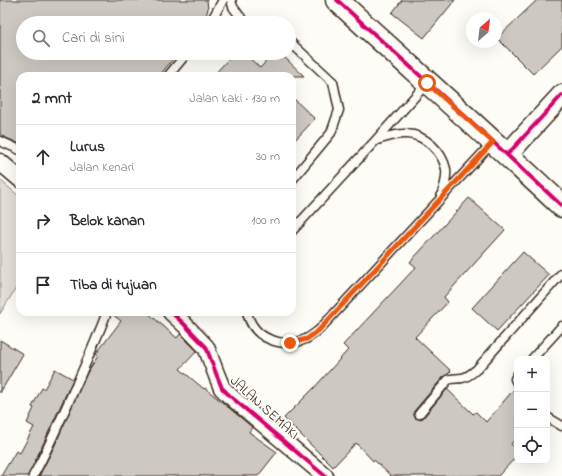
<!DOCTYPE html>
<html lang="id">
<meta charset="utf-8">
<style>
:root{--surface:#fff;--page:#f7f7f7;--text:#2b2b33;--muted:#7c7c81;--line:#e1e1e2}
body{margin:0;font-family:"Indie Flower",sans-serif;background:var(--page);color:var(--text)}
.controls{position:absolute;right:12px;bottom:12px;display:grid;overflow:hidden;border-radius:8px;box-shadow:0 4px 16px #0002}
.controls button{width:36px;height:36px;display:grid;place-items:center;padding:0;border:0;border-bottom:1px solid var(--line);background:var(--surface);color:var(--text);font:20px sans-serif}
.compass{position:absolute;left:466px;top:12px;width:36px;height:36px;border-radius:50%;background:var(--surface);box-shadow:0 4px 16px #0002;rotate:28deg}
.stop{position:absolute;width:12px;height:12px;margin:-9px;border:3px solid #ea580c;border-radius:50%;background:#fff}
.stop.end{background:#ea580c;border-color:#fff;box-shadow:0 1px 4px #0008}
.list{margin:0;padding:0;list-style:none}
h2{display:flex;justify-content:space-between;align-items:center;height:52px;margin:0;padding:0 16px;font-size:17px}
h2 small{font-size:13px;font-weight:400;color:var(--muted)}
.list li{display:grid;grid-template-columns:26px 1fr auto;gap:12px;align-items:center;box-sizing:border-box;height:64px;padding:0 16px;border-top:1px solid var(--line)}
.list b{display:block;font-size:15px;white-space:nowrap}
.list p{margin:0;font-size:13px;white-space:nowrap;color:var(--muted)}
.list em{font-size:13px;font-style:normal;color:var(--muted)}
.icon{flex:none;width:22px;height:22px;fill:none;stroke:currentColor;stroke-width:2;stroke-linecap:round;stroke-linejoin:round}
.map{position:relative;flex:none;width:562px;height:476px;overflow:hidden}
.search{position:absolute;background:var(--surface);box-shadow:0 4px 16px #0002;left:16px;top:16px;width:280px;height:44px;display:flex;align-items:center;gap:10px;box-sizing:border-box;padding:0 14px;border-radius:22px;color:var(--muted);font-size:15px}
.panel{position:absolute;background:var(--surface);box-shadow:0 4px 16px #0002;left:16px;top:72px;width:280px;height:244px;border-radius:12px}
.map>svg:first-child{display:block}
.green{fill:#e1ded7;stroke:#8e847a}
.building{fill:#cdc8c2;stroke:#3b2a1e}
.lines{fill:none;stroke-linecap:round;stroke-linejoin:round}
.service-casing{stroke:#3b2a1e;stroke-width:11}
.minor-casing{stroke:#3b2a1e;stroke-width:19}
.tertiary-casing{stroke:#3b2a1e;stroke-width:23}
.secondary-casing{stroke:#3b2a1e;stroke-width:25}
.service{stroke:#fdfcf7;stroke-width:8}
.minor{stroke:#fdfcf7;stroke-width:16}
.tertiary{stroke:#fdfcf7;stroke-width:20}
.secondary{stroke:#fdfcf7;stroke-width:22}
.cycleway-casing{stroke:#fdfcf7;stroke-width:6}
.cycleway{stroke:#d6006c;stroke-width:4}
.route{stroke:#ea580c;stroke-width:5}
.labels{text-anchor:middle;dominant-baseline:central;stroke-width:4;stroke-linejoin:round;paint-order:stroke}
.street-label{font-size:14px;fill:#3b2a1e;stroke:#fdfcf7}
</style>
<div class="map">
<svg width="562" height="476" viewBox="0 0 562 476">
<rect width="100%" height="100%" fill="#fdfcf7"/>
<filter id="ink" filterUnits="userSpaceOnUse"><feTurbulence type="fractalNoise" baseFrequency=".025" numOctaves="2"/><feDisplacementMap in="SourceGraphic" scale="8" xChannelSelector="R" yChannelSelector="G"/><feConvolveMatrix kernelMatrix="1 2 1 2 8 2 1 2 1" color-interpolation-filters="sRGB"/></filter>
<g filter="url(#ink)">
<path class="green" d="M0 180 20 197V290L16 288 0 314Z"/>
<path class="building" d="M0 0H207L208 9 204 23H23V53H178L159 76H20V144L4 137 0 134Z
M402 0H455L424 38 392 13Z
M537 0H562V46L533 74 497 38Z
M234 53H244L260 68 274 53H280L304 76H213Z
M292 97 315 119 292 143Z
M469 198 505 230 444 297 448 302 415 337 451 371 448 374 444 376 415 410 414 415 415 418 418 419H420L423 418 447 389 473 414 476 412 486 422 515 388H517V437L511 444 517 450V456L498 476H391L374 460 373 461 356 443 333 467 284 418 314 388 348 350 343 345 416 267 410 262Z
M523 252 549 275 497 331 472 308Z
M112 312H147L177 338 180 334 197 351 180 369 204 389 205 388 252 427 249 432 277 452 258 476H39L54 447 87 373 98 356 96 354 121 321 112 314Z
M0 340 23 354 0 393Z
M55 369 73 379 44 442 28 476H1L16 451 20 453 34 427 27 423 34 408 32 407 42 388 44 389Z"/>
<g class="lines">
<g class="service-casing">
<path id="service" d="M231 0 233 7 245 23
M210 23 223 0
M289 41 333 82 339 110 331 133 292 180
M168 76 187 53
M377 140C387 137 397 133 407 134 425 135 442 151 446 169 447 177 444 188 441 196
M0 141 20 150
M292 231 376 140 427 83
M247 312C253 339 282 349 306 339 310 337 315 333 319 330L492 143
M532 359 562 326
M517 375 515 379 517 383
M419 414 448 380C453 378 456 379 462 378 468 377 472 373 477 369L562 273
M547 417 562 426
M33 476C45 455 54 434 64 412 79 379 94 346 107 312"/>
</g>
<g class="minor-casing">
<path id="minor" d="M0 162 20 179
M171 312 184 324 206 347 217 376 222 388 230 396 325 476"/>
</g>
<g class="tertiary-casing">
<path id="tertiary" d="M507 155 562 95"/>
</g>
<g class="secondary-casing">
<path id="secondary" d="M337 0C412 69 488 136 562 206"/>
</g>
<use href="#service" class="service"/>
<use href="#minor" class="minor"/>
<use href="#tertiary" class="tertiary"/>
<use href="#secondary" class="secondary"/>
<g class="cycleway-casing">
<path id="cycleway" d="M337 0C412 69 488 136 562 206
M507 155 562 95
M171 312 184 324 206 347 217 376 222 388 230 396 325 476"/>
</g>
<use href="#cycleway" class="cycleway"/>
</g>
</g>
<g class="lines" filter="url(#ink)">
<path class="route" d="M290 343 307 339 319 330 493 142 427 83"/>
</g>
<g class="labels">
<g class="street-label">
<text transform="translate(264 408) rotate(42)">JALAN SEMAKI</text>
</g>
</g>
</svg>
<div class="controls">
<button>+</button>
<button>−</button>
<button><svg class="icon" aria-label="locate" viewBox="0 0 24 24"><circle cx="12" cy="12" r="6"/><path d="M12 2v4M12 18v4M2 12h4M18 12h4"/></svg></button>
</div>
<svg class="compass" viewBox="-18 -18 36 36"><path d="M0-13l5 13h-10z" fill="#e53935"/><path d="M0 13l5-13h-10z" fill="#7c7c81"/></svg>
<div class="stop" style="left:427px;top:83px"></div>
<div class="stop end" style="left:290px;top:343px"></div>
<div class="search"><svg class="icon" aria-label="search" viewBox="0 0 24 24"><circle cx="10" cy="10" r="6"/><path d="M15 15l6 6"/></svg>Cari di sini</div>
<section class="panel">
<h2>2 mnt<small>Jalan kaki · 130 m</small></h2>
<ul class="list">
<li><svg class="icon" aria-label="ahead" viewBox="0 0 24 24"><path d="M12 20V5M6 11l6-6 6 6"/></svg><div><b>Lurus</b><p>Jalan Kenari</p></div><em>30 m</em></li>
<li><svg class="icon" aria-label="right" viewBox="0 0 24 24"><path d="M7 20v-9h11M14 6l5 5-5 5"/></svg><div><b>Belok kanan</b></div><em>100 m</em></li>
<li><svg class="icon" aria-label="arrive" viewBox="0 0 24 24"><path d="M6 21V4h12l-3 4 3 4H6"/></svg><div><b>Tiba di tujuan</b></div></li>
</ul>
</section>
</div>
